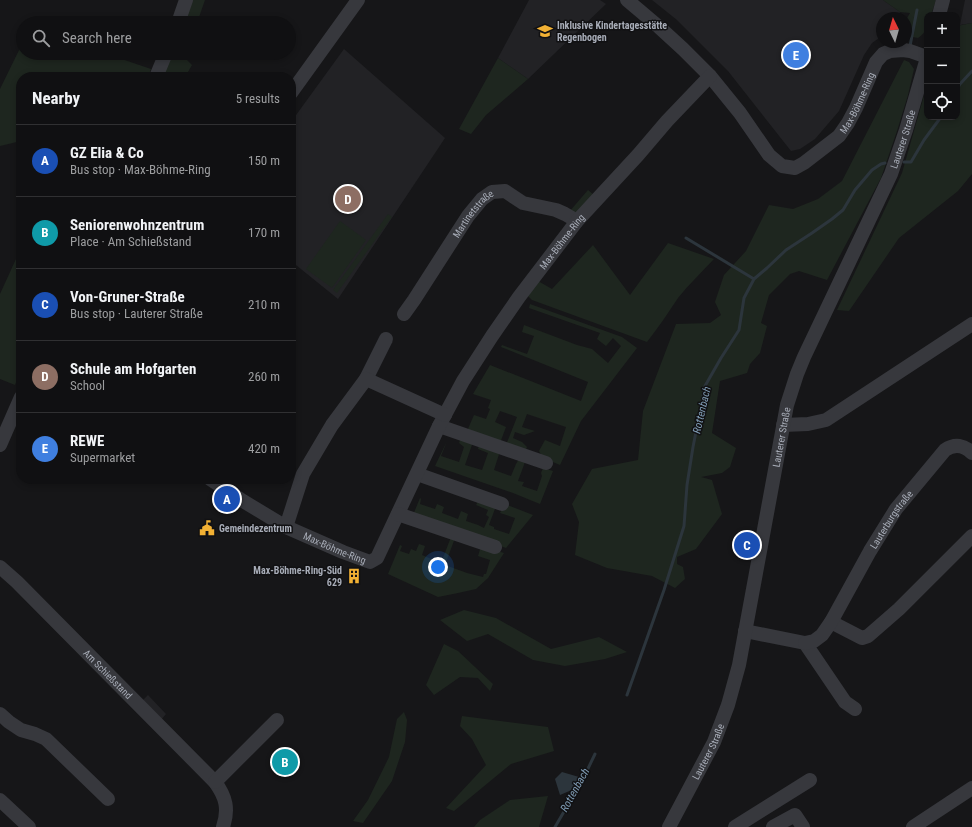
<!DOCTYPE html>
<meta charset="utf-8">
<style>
:root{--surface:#101012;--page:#19191b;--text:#f1f3f6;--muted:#9c9d9f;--line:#303032;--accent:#2563eb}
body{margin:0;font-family:"Roboto Condensed",sans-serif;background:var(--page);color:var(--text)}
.controls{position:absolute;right:12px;top:12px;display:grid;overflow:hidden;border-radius:8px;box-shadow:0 2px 6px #0003}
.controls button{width:36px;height:36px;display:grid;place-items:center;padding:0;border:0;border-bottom:1px solid var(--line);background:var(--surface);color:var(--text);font:20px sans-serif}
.compass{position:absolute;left:876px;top:12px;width:36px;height:36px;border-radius:50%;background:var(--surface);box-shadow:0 2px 6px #0003;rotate:355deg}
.you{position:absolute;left:438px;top:567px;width:14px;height:14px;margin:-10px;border:3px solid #fff;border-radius:50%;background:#1a73e8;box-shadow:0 0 0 6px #1a73e833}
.badge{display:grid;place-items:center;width:26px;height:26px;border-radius:50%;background:var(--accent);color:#fff;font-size:13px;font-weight:700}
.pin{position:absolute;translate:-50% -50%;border:2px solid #fff;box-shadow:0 1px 4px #0006}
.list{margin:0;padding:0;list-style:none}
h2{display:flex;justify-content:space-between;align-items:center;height:52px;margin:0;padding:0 16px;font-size:17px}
h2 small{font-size:13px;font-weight:400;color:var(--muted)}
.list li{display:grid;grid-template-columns:26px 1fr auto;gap:12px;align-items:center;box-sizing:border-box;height:72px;padding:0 16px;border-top:1px solid var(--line)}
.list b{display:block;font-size:15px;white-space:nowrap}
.list p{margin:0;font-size:13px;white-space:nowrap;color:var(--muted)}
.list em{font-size:13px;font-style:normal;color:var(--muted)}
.icon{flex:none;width:22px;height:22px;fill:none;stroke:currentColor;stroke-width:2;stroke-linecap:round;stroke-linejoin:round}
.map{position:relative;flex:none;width:972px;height:827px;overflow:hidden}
.search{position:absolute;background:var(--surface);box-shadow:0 2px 6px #0003;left:16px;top:16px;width:280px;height:44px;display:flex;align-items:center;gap:10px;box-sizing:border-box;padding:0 14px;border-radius:22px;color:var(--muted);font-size:15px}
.panel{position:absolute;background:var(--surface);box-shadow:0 2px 6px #0003;left:16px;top:72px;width:280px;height:412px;border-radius:16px}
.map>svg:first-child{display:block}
.built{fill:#222225}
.green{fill:#1e261f}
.water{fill:#2c353c}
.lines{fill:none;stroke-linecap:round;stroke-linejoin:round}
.stream{stroke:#2c353c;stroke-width:3}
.minor{stroke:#37383d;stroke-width:14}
.labels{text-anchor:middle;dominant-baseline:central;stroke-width:3;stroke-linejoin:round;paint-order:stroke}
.poi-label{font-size:10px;font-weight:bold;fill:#a8adb8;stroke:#111113;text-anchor:start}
.street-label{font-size:10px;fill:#a8adb8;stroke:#111113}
.water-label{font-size:11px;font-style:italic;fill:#7f9bb3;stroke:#111113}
</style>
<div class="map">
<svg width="972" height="827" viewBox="0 0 972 827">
<rect width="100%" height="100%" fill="#161618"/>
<path class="built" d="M529 0H600L606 4 528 79 498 58Z
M652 0H883L900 12 897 18H882V36L872 43 864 55 839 111 815 139 800 149 791 151 728 71 677 20Z
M965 0H972V23L960 25Z
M344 49 445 138 338 299 291 261V122Z
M148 695 166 714 161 720 142 701Z"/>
<path class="green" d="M191 0H205L197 23H183Z
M883 0H936L931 15H927C927 27 929 30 918 38L908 36 906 35V20L910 13 900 12Z
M972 23V174L958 191 899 238 849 311 837 310 902 173 927 85V117H957V26Z
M23 42V53H104L151 69 148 77H21V141L0 146V89Z
M172 53H188L186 59 192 65 185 77H162Z
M498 58 528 79 486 115 471 134 459 129Z
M904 60 909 62 914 69 908 95 897 131 881 178 827 280 799 271 790 274 769 295 761 323 767 326 760 353 750 364 747 373 720 381 712 433 736 448 730 467 722 473 701 477 712 480 722 514 696 549 677 557V564L683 567 685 579 675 588 652 576 607 568 575 555 579 522 572 504 592 469 638 460 643 411 676 324 710 323 721 315 715 302 724 275 746 251 769 205 793 209 818 199 842 181Z
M588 190 594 195 580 212 574 213 569 212Z
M388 214 392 217 337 293 333 290Z
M340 221 366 240 332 288 306 269Z
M668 243 714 259C702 272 689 284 678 298 668 313 658 328 647 342L532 300 528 296 538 281 552 289 593 245 630 295Z
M21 248V370L15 385 0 379V294Z
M530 304 622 337 637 348 581 421 560 465 543 458 539 451 545 440 560 446 566 427 527 414 522 427 535 431 524 435 515 432 513 438 522 442 527 447 525 452 506 445 517 417 500 411 495 422 506 427 500 443 467 431 474 415 486 419 490 409 488 408 491 400 473 394 490 365 581 401 588 382 501 347 502 345 527 354 534 336 522 332 524 325 577 345 592 349 608 363 621 346 613 338 606 346 597 339 600 333 529 308Z
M461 438 473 442 465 465 482 470 488 453 478 449 479 444 500 451 494 470 511 476 516 464 519 459 525 462 518 481 524 482 522 486 537 491 542 476 541 473 543 468 553 471 540 504 513 493 435 466 447 441 441 456 459 462 464 447 459 443Z
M420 498 421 499 420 504 435 509 437 504 444 507 442 513 458 519 461 511 468 514 466 521 478 525 484 528 489 517 486 515 488 510 476 505 479 500 496 506 489 525 494 527V529L509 534 515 518 500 513 505 504 533 515 506 548 413 515Z
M451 537 455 538 445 565 467 573 483 577 484 574H486L490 560 478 556 481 546 504 553 488 578 476 589 458 593 438 597 388 574 400 545 402 546 400 551 409 554 411 549 416 551 419 544 425 546 422 555 441 563Z
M464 610 496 618 551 649 599 637 627 652 605 659 565 666 533 660 488 634 467 641 440 620Z
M444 644 458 651 493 684 490 691 478 678 460 677 434 695 426 685Z
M404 712 407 720 405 742 392 781 363 823 353 821 368 800 389 757 397 719Z
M462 716 548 727 554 751 511 764 454 811 446 808 486 765 472 739 460 726Z
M548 796 539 827H474L480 820 510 800Z"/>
<path class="water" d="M562 772 579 777 574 789 560 795 555 779Z"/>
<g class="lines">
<path class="stream" d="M910 46 917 10
M957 89 960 84 972 71
M904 162H911L924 140 941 117
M686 238 754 279
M627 695 664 590 684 526 687 485 693 447 705 386 721 358 739 330 744 298 754 279 767 268 786 250 812 233 832 219 843 210 855 190 872 170 881 164 885 163
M555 827 583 779 595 754"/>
<g class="minor">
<path id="s1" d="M627 0 659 27 683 49 710 76 740 113 769 155 782 166 795 168 804 163 839 136 848 123 856 108 876 62 883 54 890 51 903 50 910 51 927 57"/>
<path d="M939 15 943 0"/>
<path d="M178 23 186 0"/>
<path d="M156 77 166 53"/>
<path d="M291 93 358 0"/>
<path id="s2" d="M404 314 414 300 468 216 482 199 492 192 505 191 523 203 556 210 565 214 577 221"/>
<path d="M366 379 386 339"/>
<path d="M783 425 808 424 826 420 972 324"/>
<path d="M439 426 546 463"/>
<path d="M0 445 21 397"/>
<path d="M417 474 502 504"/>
<path id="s3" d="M210 479 243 501 286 527 343 552 370 562 377 558 439 426 463 381 492 336 519 297 577 221 638 155 667 121 710 76"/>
<path d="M398 514 495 547"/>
<path d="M286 527 303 474 332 425 366 379 445 415"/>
<path id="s4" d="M0 567 17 582 215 782C226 797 229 809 223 827"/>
<path d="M831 622 862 638 868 636 899 609 972 536"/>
<path d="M745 631 805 643 845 702 855 709"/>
<path id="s5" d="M805 643 814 641 822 635 831 622 870 551 896 509 945 450C955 443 964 445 972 453"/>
<path d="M0 714 9 722 21 730 35 734 46 739 108 799"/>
<path d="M215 782 277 720"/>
<path d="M0 800 29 827"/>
<path id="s6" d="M669 827 714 742 728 705 739 665 787 405 797 374 804 357 891 174 906 130 927 58"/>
<path d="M735 827 810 780"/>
<path d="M773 827 795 815 803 827"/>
<path d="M913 827 972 788"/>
</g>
</g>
<defs>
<g id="school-bare" transform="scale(1.2)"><path d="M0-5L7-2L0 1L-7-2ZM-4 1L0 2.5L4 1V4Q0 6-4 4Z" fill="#f2b134" stroke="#111113" stroke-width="2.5" paint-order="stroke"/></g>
<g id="civic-bare" transform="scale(1.2)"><path d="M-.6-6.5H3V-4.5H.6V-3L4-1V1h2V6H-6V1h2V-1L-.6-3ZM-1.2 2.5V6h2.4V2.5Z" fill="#f2b134" stroke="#111113" stroke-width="2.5" paint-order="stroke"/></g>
<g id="building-bare" transform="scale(1.2)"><path d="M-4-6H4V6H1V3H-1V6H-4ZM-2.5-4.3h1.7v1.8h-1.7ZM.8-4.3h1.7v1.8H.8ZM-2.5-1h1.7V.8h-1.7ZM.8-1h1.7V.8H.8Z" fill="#f2b134" stroke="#111113" stroke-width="2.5" paint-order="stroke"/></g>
</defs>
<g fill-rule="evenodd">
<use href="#school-bare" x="545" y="31"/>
<use href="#civic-bare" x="207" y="528"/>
<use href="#building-bare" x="354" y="576"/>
</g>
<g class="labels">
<g class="poi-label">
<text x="557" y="25">Inklusive Kindertagesstätte<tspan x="557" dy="12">Regenbogen</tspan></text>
<text x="219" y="528">Gemeindezentrum</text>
<text x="342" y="570" text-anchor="end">Max-Böhme-Ring-Süd<tspan x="342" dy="12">629</tspan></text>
</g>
<g class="street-label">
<text stroke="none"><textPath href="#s1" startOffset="334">Max-Böhme-Ring</textPath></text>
<text stroke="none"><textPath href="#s6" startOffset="732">Lauterer Straße</textPath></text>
<text stroke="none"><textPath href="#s2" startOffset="122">Martinetstraße</textPath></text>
<text stroke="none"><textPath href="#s3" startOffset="557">Max-Böhme-Ring</textPath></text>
<text stroke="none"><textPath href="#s6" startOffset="409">Lauterer Straße</textPath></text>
<text stroke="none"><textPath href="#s5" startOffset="154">Lauterburgstraße</textPath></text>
<text stroke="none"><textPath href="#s3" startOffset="143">Max-Böhme-Ring</textPath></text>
<text stroke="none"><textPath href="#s4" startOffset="152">Am Schießstand</textPath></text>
<text stroke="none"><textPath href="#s6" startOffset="85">Lauterer Straße</textPath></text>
</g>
<g class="water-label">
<text transform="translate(702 410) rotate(-77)">Rottenbach</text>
<text transform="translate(575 790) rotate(-61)">Rottenbach</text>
</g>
</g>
</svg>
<div class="controls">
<button>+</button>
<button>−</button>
<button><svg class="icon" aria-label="locate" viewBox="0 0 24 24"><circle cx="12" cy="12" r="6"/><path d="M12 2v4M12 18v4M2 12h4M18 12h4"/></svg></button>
</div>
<svg class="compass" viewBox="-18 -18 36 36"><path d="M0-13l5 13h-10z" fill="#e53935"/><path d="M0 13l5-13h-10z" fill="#9c9d9f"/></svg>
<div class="you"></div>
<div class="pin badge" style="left:227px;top:499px;background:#1a4fb4">A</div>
<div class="pin badge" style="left:285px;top:762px;background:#0f9aa8">B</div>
<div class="pin badge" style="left:747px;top:545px;background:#1a4fb4">C</div>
<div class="pin badge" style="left:348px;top:199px;background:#8d6e63">D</div>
<div class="pin badge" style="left:796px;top:55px;background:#3f7fe0">E</div>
<div class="search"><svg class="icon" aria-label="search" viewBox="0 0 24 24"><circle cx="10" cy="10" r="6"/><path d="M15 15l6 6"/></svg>Search here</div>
<section class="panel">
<h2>Nearby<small>5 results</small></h2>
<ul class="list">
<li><span class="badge" style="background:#1a4fb4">A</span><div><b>GZ Elia &amp; Co</b><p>Bus stop · Max-Böhme-Ring</p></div><em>150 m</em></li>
<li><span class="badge" style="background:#0f9aa8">B</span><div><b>Seniorenwohnzentrum</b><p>Place · Am Schießstand</p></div><em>170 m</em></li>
<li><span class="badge" style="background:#1a4fb4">C</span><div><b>Von-Gruner-Straße</b><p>Bus stop · Lauterer Straße</p></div><em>210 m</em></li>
<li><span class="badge" style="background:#8d6e63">D</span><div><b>Schule am Hofgarten</b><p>School</p></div><em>260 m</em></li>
<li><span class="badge" style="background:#3f7fe0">E</span><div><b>REWE</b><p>Supermarket</p></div><em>420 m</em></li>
</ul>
</section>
</div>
